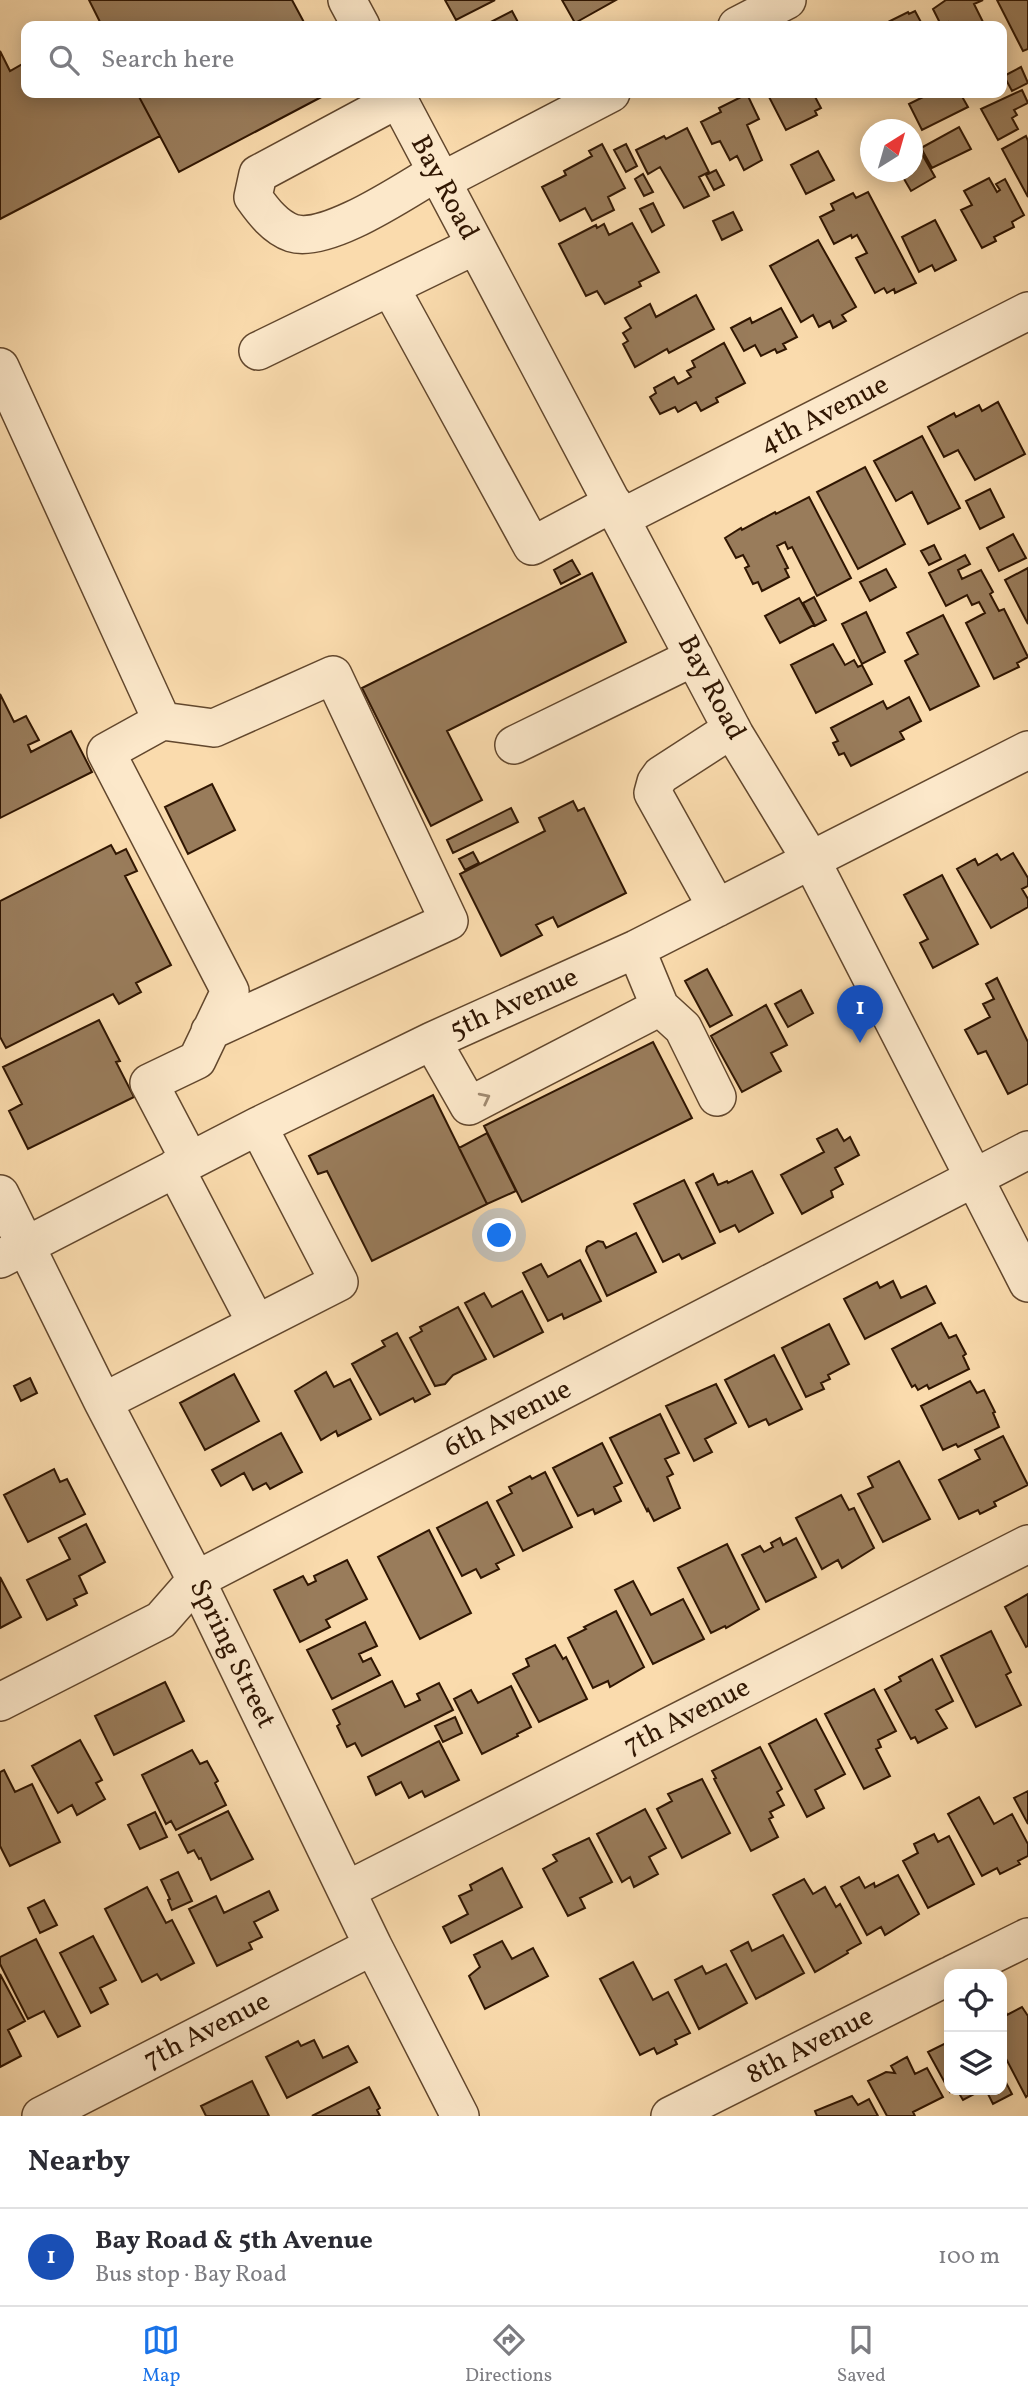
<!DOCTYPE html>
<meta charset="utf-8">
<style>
:root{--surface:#fff;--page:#f2f2f3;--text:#2b2b33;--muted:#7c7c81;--line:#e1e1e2;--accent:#1a73e8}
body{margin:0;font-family:Vollkorn,serif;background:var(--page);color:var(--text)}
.controls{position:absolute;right:21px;bottom:21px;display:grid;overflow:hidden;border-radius:14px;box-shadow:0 4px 18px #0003}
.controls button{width:63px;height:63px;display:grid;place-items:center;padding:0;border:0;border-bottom:2px solid var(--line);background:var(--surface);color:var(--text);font:35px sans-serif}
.compass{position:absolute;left:860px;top:119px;width:63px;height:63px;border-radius:50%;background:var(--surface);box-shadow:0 4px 18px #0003;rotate:37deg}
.you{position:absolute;left:500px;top:1236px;width:24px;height:24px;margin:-18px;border:5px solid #fff;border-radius:50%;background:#1a73e8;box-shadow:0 0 0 10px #1a73e833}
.badge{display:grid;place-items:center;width:46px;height:46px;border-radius:50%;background:var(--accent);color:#fff;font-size:23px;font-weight:700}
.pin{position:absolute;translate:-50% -58px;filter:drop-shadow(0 2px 4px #0008)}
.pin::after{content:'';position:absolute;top:37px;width:24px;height:21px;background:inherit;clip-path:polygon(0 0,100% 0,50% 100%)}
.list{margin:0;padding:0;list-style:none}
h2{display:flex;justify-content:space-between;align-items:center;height:91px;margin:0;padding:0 28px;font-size:30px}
h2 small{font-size:23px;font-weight:400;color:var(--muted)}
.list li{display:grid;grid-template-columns:46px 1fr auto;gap:21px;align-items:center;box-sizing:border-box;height:98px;padding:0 28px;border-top:2px solid var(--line)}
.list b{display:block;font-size:26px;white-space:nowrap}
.list p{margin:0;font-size:23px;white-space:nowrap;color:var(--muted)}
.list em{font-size:23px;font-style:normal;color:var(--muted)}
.icon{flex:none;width:38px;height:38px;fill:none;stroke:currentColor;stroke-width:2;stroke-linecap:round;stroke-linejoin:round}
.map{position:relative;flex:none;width:1028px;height:2116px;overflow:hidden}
.search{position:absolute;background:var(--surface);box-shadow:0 4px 18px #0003;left:21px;right:21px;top:21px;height:77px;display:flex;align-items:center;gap:18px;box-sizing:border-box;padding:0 24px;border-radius:14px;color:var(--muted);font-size:26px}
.sheet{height:189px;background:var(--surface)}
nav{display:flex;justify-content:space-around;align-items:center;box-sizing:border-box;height:98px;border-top:2px solid var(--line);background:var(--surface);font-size:19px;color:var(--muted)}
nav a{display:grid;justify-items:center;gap:4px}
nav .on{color:var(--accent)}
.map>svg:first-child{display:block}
.building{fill:#997c5b;stroke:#301602;stroke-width:2}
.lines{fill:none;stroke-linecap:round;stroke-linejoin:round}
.minor-casing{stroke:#62472d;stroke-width:40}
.minor{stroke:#fce8ca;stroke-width:37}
.oneway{stroke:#a08a70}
.labels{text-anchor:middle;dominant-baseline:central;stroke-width:7;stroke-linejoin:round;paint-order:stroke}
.street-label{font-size:28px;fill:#301602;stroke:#fce8ca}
</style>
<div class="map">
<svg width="1028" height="2116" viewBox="0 0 1028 2116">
<rect width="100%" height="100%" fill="#fadbad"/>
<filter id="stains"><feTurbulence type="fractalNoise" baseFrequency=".00286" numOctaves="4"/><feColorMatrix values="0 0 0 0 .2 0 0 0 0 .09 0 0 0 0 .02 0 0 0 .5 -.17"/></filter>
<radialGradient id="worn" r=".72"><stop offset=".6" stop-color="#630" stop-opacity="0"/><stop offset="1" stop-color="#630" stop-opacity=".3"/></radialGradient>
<path class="building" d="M89 0H292L306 26H102Z
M445 0H495L456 20Z
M562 0H616L575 23Z
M946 0H983L974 4 985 26H950L948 22 941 25 933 9Z
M997 0H1028V49L1023 51Z
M512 11 520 26H483Z
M915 11 923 26H880L908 12 909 14Z
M0 51 10 71 26 62V93H137L160 136 0 219Z
M1021 67 1028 83 1012 91 1004 76Z
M1022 90 1028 103 1014 110 1017 115 1012 118 1018 129 998 140 981 109Z
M137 93H329L179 172Z
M767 93H813L821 108 815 111 817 115 786 130Z
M931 93H960L968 107 922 130 909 104Z
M747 94 759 119 747 125 762 160 744 170 737 156 730 160 720 141 712 144 701 122 721 112 719 108Z
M959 127 971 149 932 168 921 148Z
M687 128 709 172 699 177 709 196 684 208 660 167 648 174 636 150 664 136 666 139Z
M1026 136 1028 141V197L1002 149Z
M602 144 625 188 608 197 614 210 592 221 585 208 560 221 542 187 566 175 564 171 592 156 589 151Z
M626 144 637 166 626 172 614 150Z
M918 147 935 177 911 191 900 172H912V150Z
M818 151 834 180 806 194 791 165Z
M716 170 724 185 714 190 706 175Z
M643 174 653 192 644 196 635 179Z
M989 178 997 192 1000 190 996 184 1005 179 1024 215 1012 222 1014 227 994 237 996 241 982 248 961 210 972 205 964 191Z
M868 192 916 283 895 293 894 289 887 293 884 288 875 293 856 258 867 253 857 235 852 238 851 235 834 244 820 217 834 210 831 204 853 193 856 198Z
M653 203 664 225 652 232 640 209Z
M733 212 742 230 722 240 713 221Z
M935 220 956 260 935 271 932 265 919 272 902 237Z
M632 223 659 272 639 282 641 286 605 304 597 291 586 296 559 244 596 225 597 228 604 224 609 235Z
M818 240 856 307 842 315 846 321 833 328 830 321 819 327 813 315 801 322 770 266Z
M696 295 714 329 669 353 667 349 635 367 623 344 628 341 623 333 631 328 625 318 650 304 656 317Z
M781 308 797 337 783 344 786 349 777 353 775 349 761 356 755 345 744 351 731 328 750 318 752 323Z
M724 343 745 383 716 398 718 402 701 411 696 402 678 412 675 407 660 414 650 397 656 393 654 388 674 377 678 384 691 377 687 371 695 367 692 361Z
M998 402 1025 454 975 480 958 450 944 457 928 427 954 413 956 417 979 405 982 411Z
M922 436 960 508 928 524 912 492 896 501 874 461Z
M865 467 905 544 858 569 817 492Z
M990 489 1004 517 980 529 966 501Z
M809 497 851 578 817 596 792 547 788 549 785 542 777 546 788 568 785 569 789 577 762 591 758 582 753 584 745 568 749 566 743 555 736 558 725 538 741 528 742 530 775 512 776 514Z
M1013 534 1026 558 999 571 987 548Z
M934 545 941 559 929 565 921 551Z
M965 555 970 564 958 570 962 579 981 570 993 592 990 594 999 611 1004 609 1028 657 1017 663 1019 667 994 679 966 623 985 613 979 602 972 605 967 595 946 606 929 573Z
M572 560 580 574 561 584 554 570Z
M1028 568V624L1005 580Z
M886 569 896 587 870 601 860 582Z
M592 573 626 642 447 731 482 800 431 826 362 688Z
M814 597 826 620 815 626 803 603Z
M799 598 814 625 780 643 765 616Z
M866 612 885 652 862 664 842 624Z
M943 615 979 686 930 710 905 661 918 654 907 633Z
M833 644 845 665 854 660 858 667 862 665 872 684 816 713 791 665Z
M0 694 14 722 26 716 39 740 28 745 31 752 71 731 92 772 0 818Z
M909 697 921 721 900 732 904 739 851 766 844 753 839 755 833 743 838 741 831 728 883 701 887 709Z
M212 784 235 830 188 854 165 807Z
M573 801 578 811 584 808 626 893 558 927 553 917 536 925 542 935 501 956 460 874 545 831 539 818Z
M511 808 518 822 453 853 447 840Z
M111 845 116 854 126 849 137 871 125 876 171 965 136 983 141 992 119 1004 113 994 6 1048 0 1037V901Z
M473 852 479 863 465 870 459 859Z
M1013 853 1028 878V886L1022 889 1028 899V907L991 928 957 869 975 859 978 865 997 854 1001 860Z
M942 875 978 944 933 968 920 943 928 939 904 895Z
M707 969 732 1015 710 1027 685 981Z
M997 978 1028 1042V1084L1008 1094 986 1051 978 1054 965 1030 990 1017 983 1004 994 999 986 984Z
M801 990 813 1013 788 1027 775 1004Z
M766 1005 787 1045 771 1053 781 1071 742 1092 711 1036Z
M99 1020 120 1061 116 1062 134 1097 28 1149 9 1111 22 1104 3 1067Z
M653 1042 692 1118 522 1202 484 1126Z
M433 1095 487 1204 372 1261 327 1171 318 1174 309 1156Z
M837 1129 844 1141 850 1137 859 1155 835 1168 843 1184 831 1191 833 1197 802 1214 781 1175 824 1152 817 1139Z
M487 1133 516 1191 487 1204 459 1148Z
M752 1171 773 1213 739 1232 735 1225 720 1232 696 1183 713 1174 718 1185 727 1181 728 1183Z
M684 1180 715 1243 682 1259 679 1254 663 1262 634 1204Z
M636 1233 656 1272 607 1296 586 1251 587 1247 598 1241 603 1242 606 1248Z
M580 1260 601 1301 564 1319 562 1314 548 1321 523 1273 541 1264 548 1277Z
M893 1281 901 1298 926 1286 935 1303 865 1339 844 1299 877 1282 880 1288Z
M522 1291 543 1332 494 1357 465 1303 484 1293 492 1307Z
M458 1307 486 1359 453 1375 445 1384 435 1386 410 1338 422 1331 420 1327Z
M941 1323 949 1338 956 1335 966 1354 963 1356 969 1369 929 1389 927 1385 918 1390 915 1385 912 1387 892 1349Z
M829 1324 849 1364 828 1375 830 1379 821 1383 824 1389 806 1397 782 1348Z
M397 1333 430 1394 415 1402 413 1398 380 1415 352 1364 385 1346 382 1341Z
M774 1355 802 1409 769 1425 766 1419 749 1427 725 1380Z
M326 1372 334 1387 350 1379 371 1419 338 1436 336 1431 321 1440 295 1391Z
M234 1374 259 1421 205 1450 180 1403Z
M30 1378 37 1393 21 1401 14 1386Z
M970 1381 977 1393 984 1390 995 1412 993 1413 999 1427 958 1447 956 1444 943 1450 921 1406Z
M716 1384 736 1423 705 1439 712 1452 694 1461 666 1406Z
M660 1414 679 1453 665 1459 673 1474 667 1477 680 1508 654 1521 648 1509 647 1511 610 1438Z
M281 1433 302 1472 270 1489 266 1483 253 1490 244 1473 221 1486 212 1470Z
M1003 1436 1028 1485 994 1502 996 1506 980 1514 978 1510 959 1519 939 1480 980 1459 975 1450Z
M602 1443 622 1483 614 1487 621 1501 595 1514 593 1509 578 1516 553 1468Z
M899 1461 930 1519 883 1542 858 1494 873 1487 868 1477Z
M54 1469 60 1482 67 1479 85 1514 28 1542 4 1495Z
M545 1472 572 1527 523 1551 497 1501 512 1493 509 1487 530 1476 532 1479Z
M841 1495 849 1510 854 1508 874 1548 842 1568 838 1560 822 1569 796 1518Z
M487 1502 514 1555 496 1564 499 1569 481 1578 476 1569 462 1576 437 1528Z
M86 1524 105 1562 79 1576 87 1593 74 1599 77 1605 47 1620 27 1580 70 1559 59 1538Z
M429 1530 471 1613 420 1639 378 1557Z
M780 1538 783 1545 796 1538 816 1577 766 1602 742 1555 760 1546 764 1552 773 1547 771 1543Z
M727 1544 759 1609 726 1628 725 1626 711 1633 678 1568Z
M347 1560 367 1599 326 1620 330 1627 300 1642 274 1590 303 1576 308 1585 316 1581 314 1576Z
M0 1577 21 1617 0 1628Z
M633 1581 651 1615 683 1599 704 1639 653 1664 615 1590Z
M1028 1594V1646L1026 1647 1005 1607Z
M616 1611 644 1667 610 1687 608 1681 593 1688 568 1638 586 1629 584 1627Z
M365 1622 377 1646 359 1654 363 1662 371 1658 380 1675 332 1699 307 1650Z
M991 1631 1011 1672 1006 1675 1021 1705 976 1727 941 1656Z
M555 1645 563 1659 566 1657 587 1699 539 1722 513 1674 529 1666 526 1659Z
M932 1659 953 1701 936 1710 947 1728 918 1743 915 1737 911 1739 885 1690 901 1681 899 1677Z
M392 1681 405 1707 420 1700 417 1694 439 1683 453 1710 362 1756 355 1743 347 1747 337 1726 340 1724 333 1710Z
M165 1682 184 1721 114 1755 95 1716Z
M511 1686 531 1727 517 1734 518 1736 482 1754 454 1699 471 1690 478 1703Z
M874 1689 896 1731 878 1740 881 1747 876 1749 890 1776 864 1789 825 1714Z
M455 1717 462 1733 443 1742 435 1726Z
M816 1719 845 1774 815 1790 824 1808 807 1817 769 1744Z
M80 1740 102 1780 96 1783 105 1799 77 1815 72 1805 58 1813 32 1766Z
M439 1741 459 1780 425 1797 422 1791 409 1798 401 1782 376 1795 368 1777Z
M760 1747 782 1789 777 1792 784 1805 770 1812 773 1817 769 1819 778 1837 751 1851 714 1779 716 1778 712 1771Z
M192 1750 200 1764 207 1761 218 1781 215 1783 226 1805 176 1830 171 1821 166 1824 142 1775Z
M4 1770 15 1792 32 1784 60 1842 10 1866 0 1846V1772Z
M702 1779 730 1833 682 1858 657 1809 672 1801 668 1794Z
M1028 1791V1824L1014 1798Z
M979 1797 994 1824 1012 1814 1028 1844V1856L1018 1861 1020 1864 1000 1874 997 1868 982 1876 948 1814Z
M645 1809 666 1848 649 1857 658 1874 634 1887 630 1877 622 1882 597 1834Z
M228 1811 253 1859 211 1880 201 1858 199 1859 194 1850 188 1853 179 1835Z
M155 1812 167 1837 140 1849 128 1825Z
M934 1834 938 1842 949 1836 974 1884 928 1908 903 1861 918 1853 914 1844Z
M589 1838 612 1882 580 1898 585 1908 568 1916 543 1869 557 1861 553 1855Z
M502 1868 522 1907 451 1943 443 1927 468 1914 459 1896 472 1890 470 1885Z
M178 1872 192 1901 172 1910 168 1900 170 1899 161 1880Z
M898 1875 919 1914 885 1935 881 1927 867 1935 841 1887 859 1877 865 1888 874 1883 875 1887Z
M804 1879 813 1894 825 1887 836 1907 840 1904 861 1943 847 1951 848 1953 815 1972 773 1895Z
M147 1887 166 1923 172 1920 194 1963 161 1980 157 1974 142 1982 105 1909Z
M269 1891 278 1910 254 1922 262 1937 249 1943 252 1949 217 1966 189 1909 216 1896 224 1913Z
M44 1900 57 1925 40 1933 28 1908Z
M783 1935 804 1973 756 1999 731 1951 748 1942 752 1951Z
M93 1936 116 1980 100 1988 108 2004 91 2013 60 1953Z
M36 1939 80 2026 58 2037 44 2011 28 2019 0 1964V1957Z
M502 1941 512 1959 533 1948 548 1976 485 2009 469 1976 480 1967 474 1955Z
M633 1962 653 2000 668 1992 690 2033 675 2040 677 2044 657 2054 654 2048 640 2055 600 1979Z
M726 1964 747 2003 699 2029 675 1980 702 1966 706 1974Z
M0 1974 25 2021 8 2030 21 2056 0 2067Z
M1022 2007 1028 2016V2095L1026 2097 1002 2051V2014L1006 2012 1007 2015Z
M314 2040 323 2058 348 2046 357 2062 287 2098 266 2057 298 2041 301 2046Z
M948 2042 949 2090H953L950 2092 928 2052Z
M907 2057 915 2074 927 2068 943 2097 913 2112 915 2116H887L868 2081 886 2072 895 2073 891 2066Z
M1002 2075 1012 2094 993 2104 986 2090H1002Z
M252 2081 269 2116H206L201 2106Z
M369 2087 380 2108 377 2110 380 2116H312Z
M957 2090H979L980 2091 963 2100Z
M852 2096 858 2105 869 2099 878 2116H817L815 2111Z"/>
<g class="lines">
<g class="minor-casing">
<path id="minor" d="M347 0 361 26
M737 26 787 0
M395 93 735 735 811 860 1028 1283
M398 99 258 174 253 197C263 211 275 227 292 233 327 244 404 191 435 173
M440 182 611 93
M390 287 532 546 613 503
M258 351 474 246
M0 367 162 721 106 752 230 991 197 1060 149 1083 190 1161
M621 518 1028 311
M162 721 214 728 333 675 449 921 210 1031
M514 745 694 657
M717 908 653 793 656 782 661 775 732 729
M636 949 660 1007 683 1028 717 1097
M432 1041 469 1106 660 1007
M175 1168 256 1323
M0 1194 103 1402 196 1580 373 1946 460 2116
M0 1259 258 1126 432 1041 636 949 1028 750
M103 1402 339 1282 258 1126
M0 1702 161 1620 196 1580 1028 1150
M347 1890 1028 1544
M953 1974 1028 1937
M41 2116 373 1946
M670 2116 949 1976"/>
</g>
<use href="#minor" class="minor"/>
</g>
<defs><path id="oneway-chevron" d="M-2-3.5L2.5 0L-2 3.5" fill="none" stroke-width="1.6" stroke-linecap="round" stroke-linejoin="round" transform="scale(1.75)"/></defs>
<use class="oneway" href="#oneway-chevron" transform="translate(485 1098) rotate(-27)"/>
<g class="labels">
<g class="street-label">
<text transform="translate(444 188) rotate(62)">Bay Road</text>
<text transform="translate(824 415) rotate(-27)">4th Avenue</text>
<text transform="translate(711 688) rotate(62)">Bay Road</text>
<text transform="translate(514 1004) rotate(-24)">5th Avenue</text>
<text transform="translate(508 1419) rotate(-27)">6th Avenue</text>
<text transform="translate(232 1654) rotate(64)">Spring Street</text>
<text transform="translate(687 1717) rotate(-27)">7th Avenue</text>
<text transform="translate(207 2031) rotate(-27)">7th Avenue</text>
<text transform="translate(810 2046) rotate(-27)">8th Avenue</text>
</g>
</g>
<rect width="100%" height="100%" filter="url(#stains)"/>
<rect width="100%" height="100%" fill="url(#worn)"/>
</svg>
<div class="controls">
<button><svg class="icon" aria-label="locate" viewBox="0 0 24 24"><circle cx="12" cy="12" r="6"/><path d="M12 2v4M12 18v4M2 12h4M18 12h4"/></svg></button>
<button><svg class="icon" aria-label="layers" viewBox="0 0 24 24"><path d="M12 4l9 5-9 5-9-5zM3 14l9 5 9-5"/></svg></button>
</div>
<svg class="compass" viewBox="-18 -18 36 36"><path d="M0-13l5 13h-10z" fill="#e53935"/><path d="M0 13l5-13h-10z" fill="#7c7c81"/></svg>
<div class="you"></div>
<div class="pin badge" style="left:860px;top:1043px;background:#1a4fb4">1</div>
<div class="search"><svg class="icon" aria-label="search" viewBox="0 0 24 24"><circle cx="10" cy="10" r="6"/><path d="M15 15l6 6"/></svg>Search here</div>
</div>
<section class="sheet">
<h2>Nearby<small></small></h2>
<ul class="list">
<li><span class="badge" style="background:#1a4fb4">1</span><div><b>Bay Road &amp; 5th Avenue</b><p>Bus stop · Bay Road</p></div><em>100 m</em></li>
</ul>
</section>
<nav>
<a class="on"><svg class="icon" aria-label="map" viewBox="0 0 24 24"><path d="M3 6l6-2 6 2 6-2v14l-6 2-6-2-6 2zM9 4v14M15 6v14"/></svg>Map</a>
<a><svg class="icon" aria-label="directions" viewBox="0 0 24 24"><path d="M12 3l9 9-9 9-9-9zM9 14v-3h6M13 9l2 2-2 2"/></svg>Directions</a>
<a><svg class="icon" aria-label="saved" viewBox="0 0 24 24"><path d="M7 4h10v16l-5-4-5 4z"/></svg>Saved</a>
</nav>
